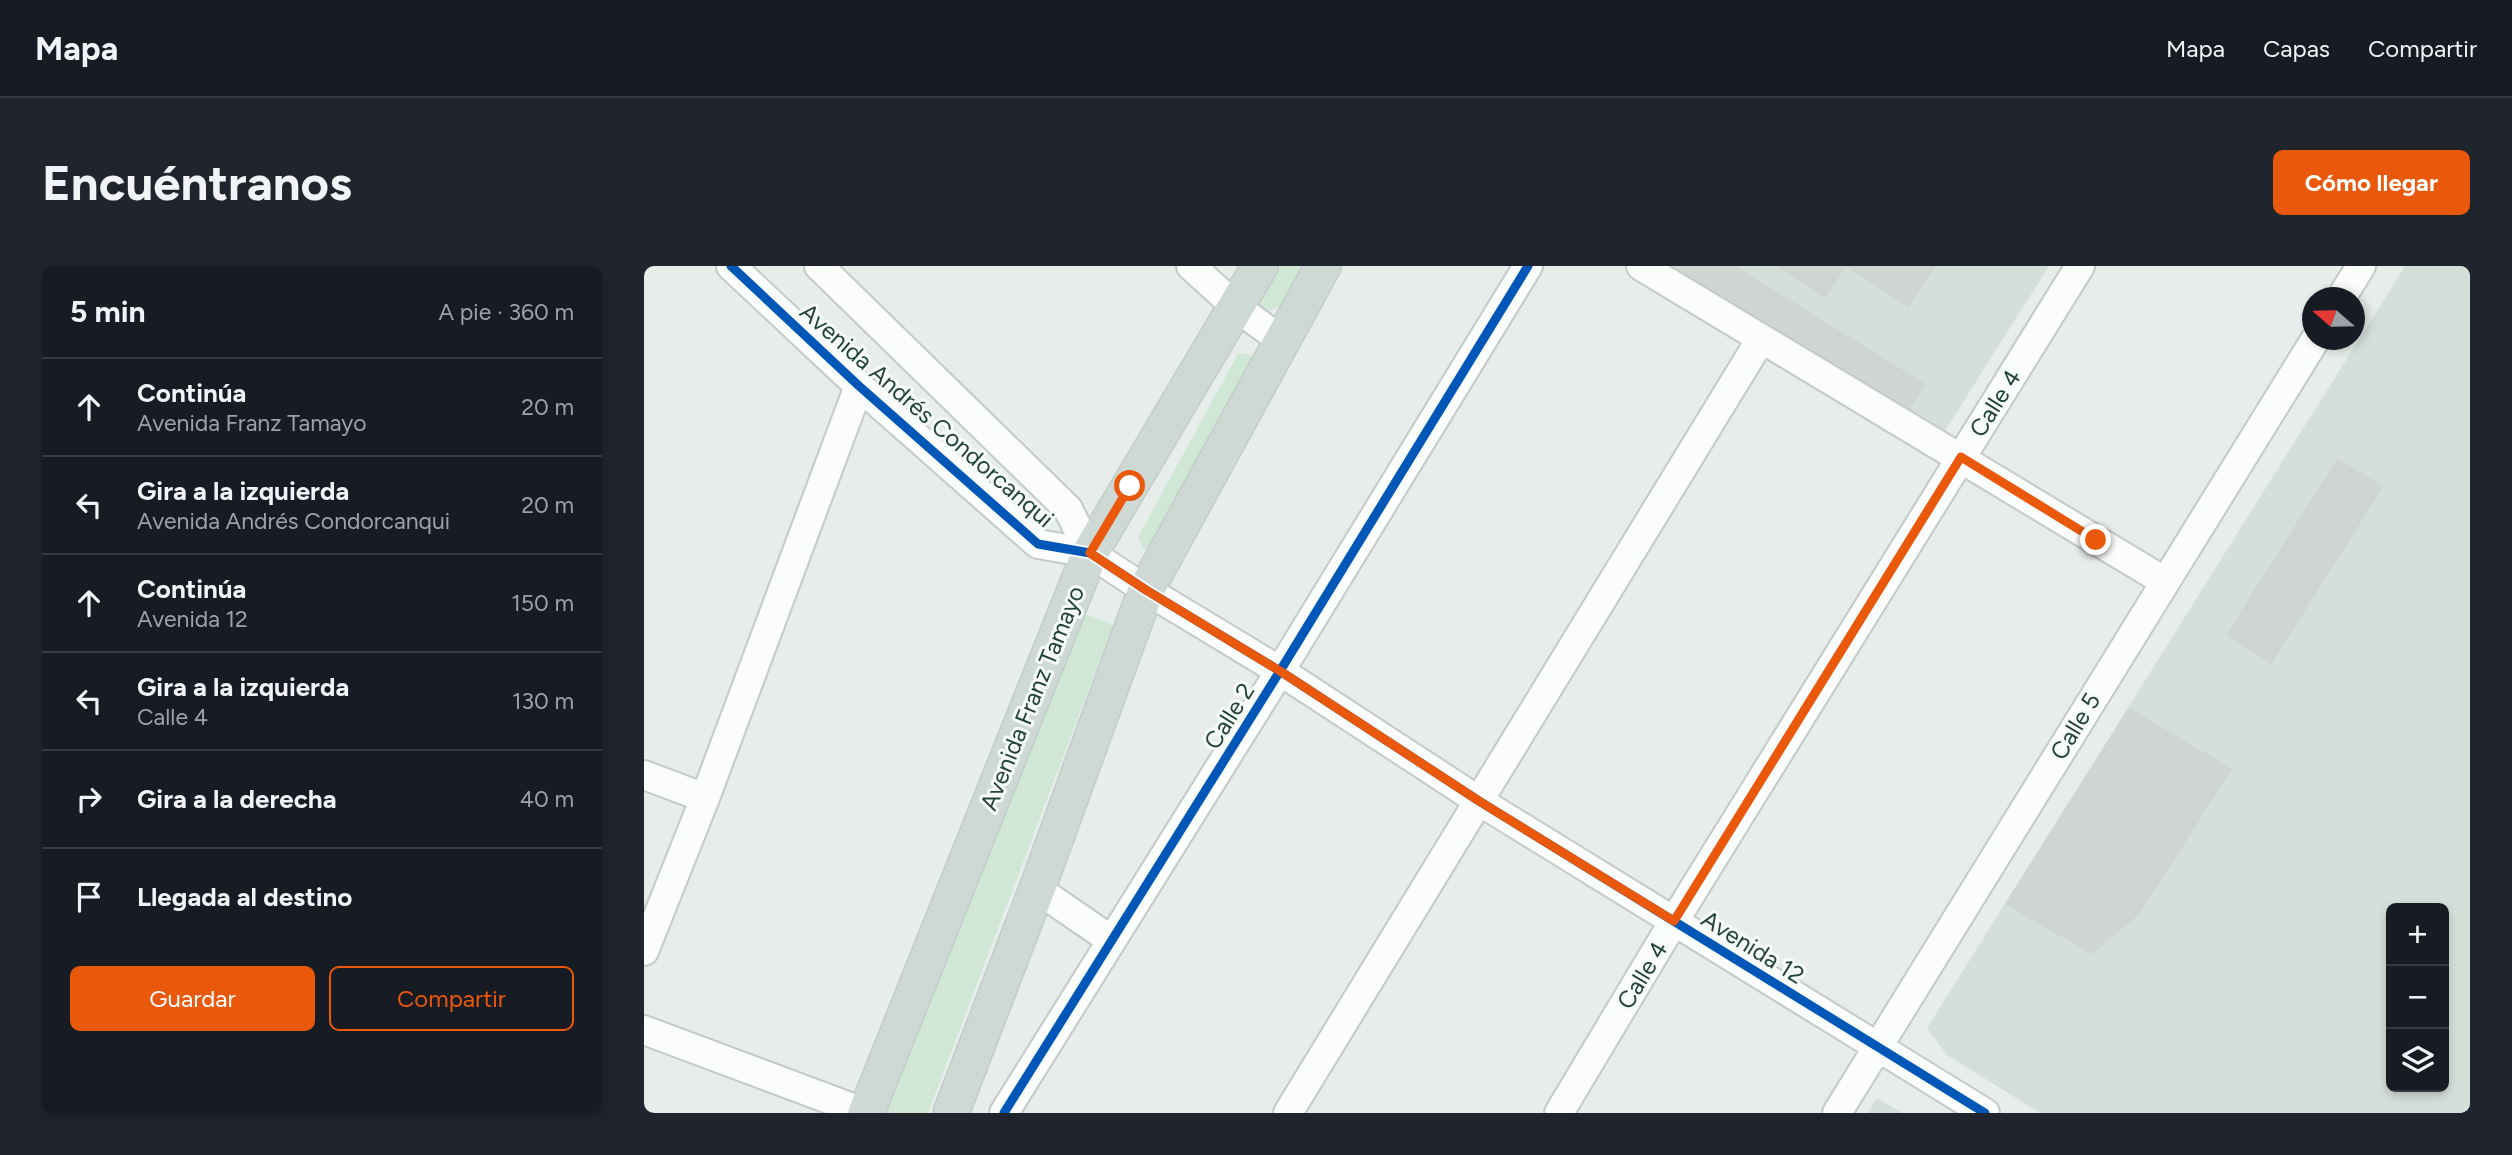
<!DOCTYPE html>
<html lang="es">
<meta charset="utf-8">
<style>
:root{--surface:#171b24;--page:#20242c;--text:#f1f3f6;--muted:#9ea1a6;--line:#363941;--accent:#ea580c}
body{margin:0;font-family:Figtree,sans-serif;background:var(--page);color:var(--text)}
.controls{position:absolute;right:21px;bottom:21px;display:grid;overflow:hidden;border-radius:10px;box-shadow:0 4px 10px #0003}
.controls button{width:63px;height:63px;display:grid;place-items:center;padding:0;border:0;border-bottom:2px solid var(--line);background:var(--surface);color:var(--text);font:35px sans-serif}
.compass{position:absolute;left:1658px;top:21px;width:63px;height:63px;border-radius:50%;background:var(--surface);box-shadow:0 4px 10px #0003;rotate:290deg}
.stop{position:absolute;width:21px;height:21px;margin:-16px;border:5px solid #ea580c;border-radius:50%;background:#fff}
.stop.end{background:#ea580c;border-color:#fff;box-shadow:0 2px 7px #0008}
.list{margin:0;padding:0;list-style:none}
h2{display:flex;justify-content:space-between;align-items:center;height:91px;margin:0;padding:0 28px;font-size:30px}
h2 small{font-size:23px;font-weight:400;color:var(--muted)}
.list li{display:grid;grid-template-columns:46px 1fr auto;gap:21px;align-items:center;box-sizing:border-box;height:98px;padding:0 28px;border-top:2px solid var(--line)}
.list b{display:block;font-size:26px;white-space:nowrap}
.list p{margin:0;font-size:23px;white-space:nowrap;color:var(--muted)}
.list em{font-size:23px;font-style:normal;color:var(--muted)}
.actions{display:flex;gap:14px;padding:21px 28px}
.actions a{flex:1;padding:16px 0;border:2px solid var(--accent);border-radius:10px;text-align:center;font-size:24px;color:var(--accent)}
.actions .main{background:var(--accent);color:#fff}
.icon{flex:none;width:38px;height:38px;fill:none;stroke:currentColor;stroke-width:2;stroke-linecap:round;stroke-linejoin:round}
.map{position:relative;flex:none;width:1826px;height:847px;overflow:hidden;border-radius:10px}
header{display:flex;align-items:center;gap:42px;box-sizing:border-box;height:98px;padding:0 35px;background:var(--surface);border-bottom:2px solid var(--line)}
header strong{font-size:33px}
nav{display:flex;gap:38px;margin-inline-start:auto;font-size:24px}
.intro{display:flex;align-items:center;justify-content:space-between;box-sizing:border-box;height:168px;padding:0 42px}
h1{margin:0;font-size:49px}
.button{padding:18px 32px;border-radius:10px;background:var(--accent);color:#fff;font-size:24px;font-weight:700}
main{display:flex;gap:42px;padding:0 42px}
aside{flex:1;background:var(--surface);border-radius:10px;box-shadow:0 4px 10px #0003}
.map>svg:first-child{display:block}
.built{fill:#d5dfd9;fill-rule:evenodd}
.green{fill:#cfe7d4}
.building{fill:#cfd5d3;stroke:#cfd6d2;stroke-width:2}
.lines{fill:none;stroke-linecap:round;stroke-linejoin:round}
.minor-casing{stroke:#c4cac7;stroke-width:32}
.major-casing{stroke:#c2ccc8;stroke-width:38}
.minor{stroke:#fbfcfc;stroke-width:28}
.major{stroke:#ced8d4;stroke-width:35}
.cycleway-casing{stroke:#f6fbf8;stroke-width:13}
.cycleway{stroke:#0057b8;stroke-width:9}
.route{stroke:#ea580c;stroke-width:9}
.labels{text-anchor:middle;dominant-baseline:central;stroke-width:6;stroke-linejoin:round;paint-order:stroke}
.street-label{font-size:24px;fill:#224336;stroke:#f6fbf8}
</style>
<header>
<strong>Mapa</strong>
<nav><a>Mapa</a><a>Capas</a><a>Compartir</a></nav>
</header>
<div class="intro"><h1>Encuéntranos</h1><a class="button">Cómo llegar</a></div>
<main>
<aside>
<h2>5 min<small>A pie · 360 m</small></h2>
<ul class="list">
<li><svg class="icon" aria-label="ahead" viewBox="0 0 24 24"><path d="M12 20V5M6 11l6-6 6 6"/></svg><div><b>Continúa</b><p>Avenida Franz Tamayo</p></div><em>20 m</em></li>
<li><svg class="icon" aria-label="left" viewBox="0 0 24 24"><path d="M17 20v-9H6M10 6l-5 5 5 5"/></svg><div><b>Gira a la izquierda</b><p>Avenida Andrés Condorcanqui</p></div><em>20 m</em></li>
<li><svg class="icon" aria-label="ahead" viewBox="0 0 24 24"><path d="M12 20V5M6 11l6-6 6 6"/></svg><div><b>Continúa</b><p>Avenida 12</p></div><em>150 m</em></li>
<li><svg class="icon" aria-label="left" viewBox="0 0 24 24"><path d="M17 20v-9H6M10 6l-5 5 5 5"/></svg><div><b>Gira a la izquierda</b><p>Calle 4</p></div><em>130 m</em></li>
<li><svg class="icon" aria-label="right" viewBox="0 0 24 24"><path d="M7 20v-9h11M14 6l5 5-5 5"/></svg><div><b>Gira a la derecha</b></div><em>40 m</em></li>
<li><svg class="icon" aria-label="arrive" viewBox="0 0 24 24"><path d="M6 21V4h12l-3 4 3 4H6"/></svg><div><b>Llegada al destino</b></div></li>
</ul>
<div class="actions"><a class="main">Guardar</a><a>Compartir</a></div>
</aside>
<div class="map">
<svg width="1826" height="847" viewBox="0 0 1826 847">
<rect width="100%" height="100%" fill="#e7edea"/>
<path class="built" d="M1020 0H1405L1299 168Z
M1761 0H1826V847H1396L1303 789 1283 762ZM1747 642H1800V821H1747Z
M1233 832 1255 845 1258 847H1223Z"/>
<path class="green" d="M631 0H658L636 40 625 45 616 40 615 28Z
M599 87 609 91 507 284 499 282 494 271 594 88Z
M432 345 469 359 284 847H240Z"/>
<path class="building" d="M1037 0H1090L1146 35 1128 65 1033 8Z
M1134 0H1201L1181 31Z
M1203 0H1291L1264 40Z
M1146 35 1280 118 1263 147 1128 65Z
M1694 193 1738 221 1627 397 1583 369Z
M1485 443 1587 503 1495 647 1448 687 1362 638Z"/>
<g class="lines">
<g class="minor-casing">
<path id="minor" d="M87 0 215 120 394 278 446 287 502 324 636 405 835 535 1341 847
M175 0 424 243 446 287
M547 0 592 41 637 74
M997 0 1520 315
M1697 32 1717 0
M0 509 61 532
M393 623 467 674
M0 685 61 532 215 120
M0 764 222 847
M360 847 636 405 884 0
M644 847 1117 73
M915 847 1030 655 1436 0
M1193 847 1671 74"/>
</g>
<g class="major-casing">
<path id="major" d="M222 847 446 287 616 0
M307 847 393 623 502 324 679 0"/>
</g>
<use href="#minor" class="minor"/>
<use href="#major" class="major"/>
<g class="cycleway-casing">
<path id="cycleway" d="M87 0 215 120 394 278 446 287 502 324 636 405 835 535 1341 847
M360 847 636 405 884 0"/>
</g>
<use href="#cycleway" class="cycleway"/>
</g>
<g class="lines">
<path class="route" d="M486 220 446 287 502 324 636 405 835 535 1030 655 1317 191 1452 274"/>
</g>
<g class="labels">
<g class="street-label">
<text transform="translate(1351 137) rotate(-58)">Calle 4</text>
<text transform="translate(283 149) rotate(41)">Avenida Andrés Condorcanqui</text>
<text transform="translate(388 432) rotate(-68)">Avenida Franz Tamayo</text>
<text transform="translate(585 450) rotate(-58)">Calle 2</text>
<text transform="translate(1431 460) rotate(-59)">Calle 5</text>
<text transform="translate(1109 681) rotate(32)">Avenida 12</text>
<text transform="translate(998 709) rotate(-59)">Calle 4</text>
</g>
</g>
</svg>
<div class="controls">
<button>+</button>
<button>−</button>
<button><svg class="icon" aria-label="layers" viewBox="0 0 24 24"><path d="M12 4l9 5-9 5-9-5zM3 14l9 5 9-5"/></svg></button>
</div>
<svg class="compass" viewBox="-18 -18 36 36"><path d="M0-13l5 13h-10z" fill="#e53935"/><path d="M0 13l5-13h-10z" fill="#9ea1a6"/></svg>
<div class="stop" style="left:486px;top:220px"></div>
<div class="stop end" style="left:1452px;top:274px"></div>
</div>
</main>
